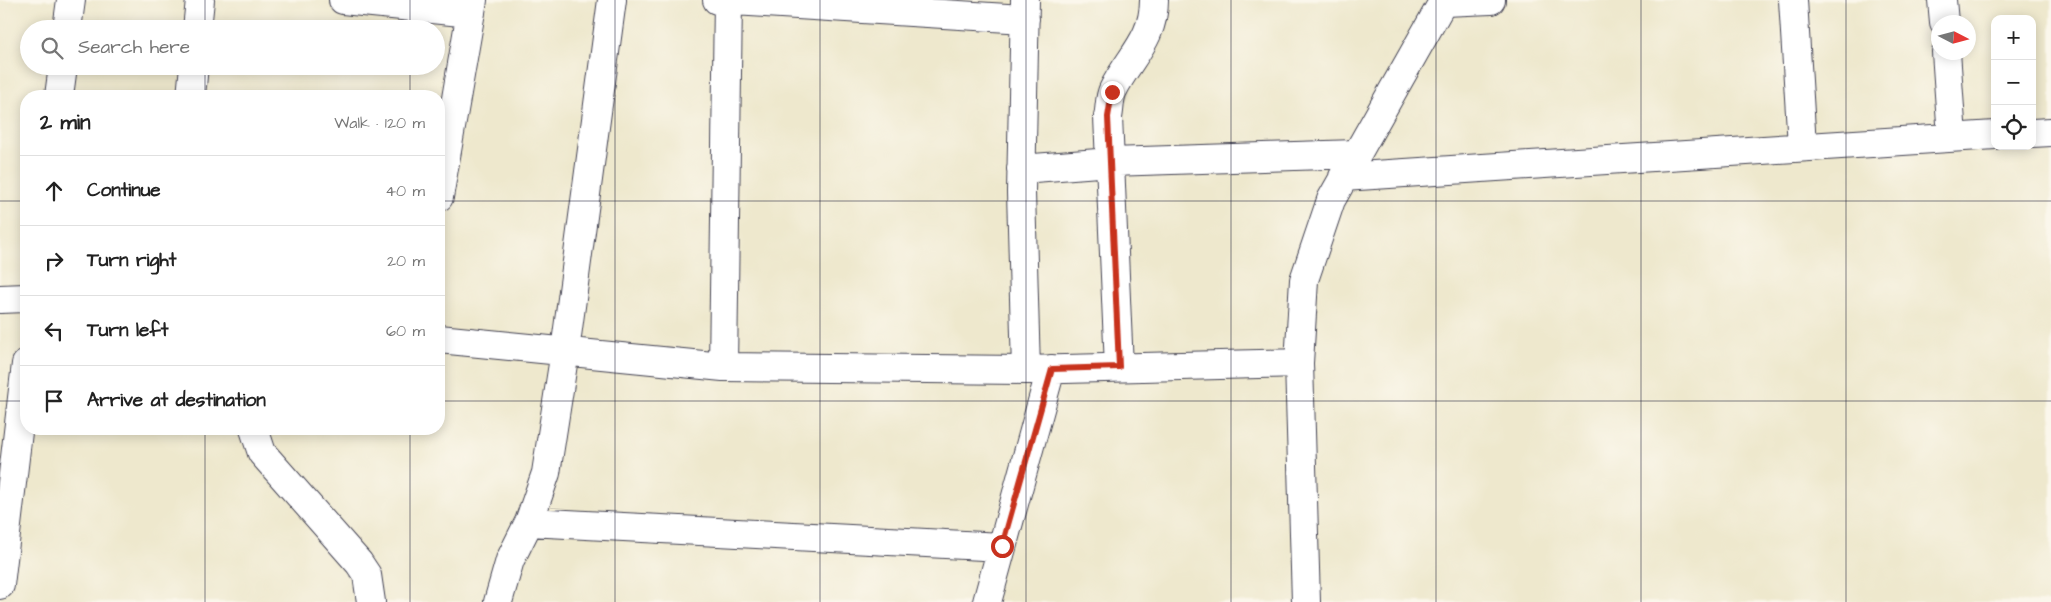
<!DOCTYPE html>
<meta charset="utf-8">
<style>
:root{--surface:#fff;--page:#f2f2f2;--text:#222;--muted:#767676;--line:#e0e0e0}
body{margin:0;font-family:"Architects Daughter",sans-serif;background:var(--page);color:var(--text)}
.controls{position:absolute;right:15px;top:15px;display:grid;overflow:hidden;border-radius:10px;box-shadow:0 2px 12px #0003}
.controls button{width:45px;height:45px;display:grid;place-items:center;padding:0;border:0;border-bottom:1px solid var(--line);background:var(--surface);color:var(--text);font:25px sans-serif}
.compass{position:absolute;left:1931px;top:15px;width:45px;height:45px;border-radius:50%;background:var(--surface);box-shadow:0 2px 12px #0003;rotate:96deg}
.stop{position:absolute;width:15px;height:15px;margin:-11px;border:4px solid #c8321e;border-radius:50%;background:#fff}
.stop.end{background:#c8321e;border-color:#fff;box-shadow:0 1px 5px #0008}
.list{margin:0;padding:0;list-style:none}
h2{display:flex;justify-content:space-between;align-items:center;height:65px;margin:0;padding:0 20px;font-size:21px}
h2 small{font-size:16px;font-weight:400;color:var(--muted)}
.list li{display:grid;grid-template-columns:32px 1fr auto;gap:15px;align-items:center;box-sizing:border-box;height:70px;padding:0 20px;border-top:1px solid var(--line)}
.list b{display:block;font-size:19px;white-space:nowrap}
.list em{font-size:16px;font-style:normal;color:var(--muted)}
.icon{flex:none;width:28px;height:28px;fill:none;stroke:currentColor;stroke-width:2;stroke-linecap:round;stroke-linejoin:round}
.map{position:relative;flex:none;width:2051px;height:602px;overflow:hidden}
.search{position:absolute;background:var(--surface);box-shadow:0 2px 12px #0003;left:20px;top:20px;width:425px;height:55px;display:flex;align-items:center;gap:12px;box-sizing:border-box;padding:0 18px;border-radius:28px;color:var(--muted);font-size:19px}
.panel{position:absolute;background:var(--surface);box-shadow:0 2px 12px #0003;left:20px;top:90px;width:425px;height:345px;border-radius:20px}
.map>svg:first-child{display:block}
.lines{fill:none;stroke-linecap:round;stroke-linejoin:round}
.minor-casing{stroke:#414051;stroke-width:30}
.minor{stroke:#fff;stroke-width:28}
.route{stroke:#c8321e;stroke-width:6}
.grid{fill:none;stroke:#22223b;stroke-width:1;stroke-opacity:0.55}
</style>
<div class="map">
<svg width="2051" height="602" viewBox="0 0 2051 602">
<rect width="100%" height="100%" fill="#fbf7ec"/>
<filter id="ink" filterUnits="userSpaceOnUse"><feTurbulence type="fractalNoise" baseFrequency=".02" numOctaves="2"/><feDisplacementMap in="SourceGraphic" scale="10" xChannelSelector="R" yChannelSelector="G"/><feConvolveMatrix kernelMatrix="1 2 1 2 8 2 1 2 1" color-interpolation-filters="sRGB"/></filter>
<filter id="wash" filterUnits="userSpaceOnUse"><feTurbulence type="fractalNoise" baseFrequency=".0096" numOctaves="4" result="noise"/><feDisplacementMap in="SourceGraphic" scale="20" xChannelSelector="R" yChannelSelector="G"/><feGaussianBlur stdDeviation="1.12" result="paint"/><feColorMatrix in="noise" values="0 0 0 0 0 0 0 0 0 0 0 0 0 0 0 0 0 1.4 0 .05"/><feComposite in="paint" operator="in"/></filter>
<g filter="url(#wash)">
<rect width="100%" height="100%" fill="#eee8cd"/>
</g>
<g filter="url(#ink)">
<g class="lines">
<g class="minor-casing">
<path id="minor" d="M343 0 471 13
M717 0 1025 19
M1025 0 1021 192 1026 370
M1793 0 1802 146
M1942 0 1944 22
M1444 2 1491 0
M67 29 71 0
M197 29 200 0
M1946 52 1952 137
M59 96 63 66
M191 96 194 66
M2032 133 2051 132
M1021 169 1111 162 1356 154
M1343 177 1995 135
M439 197 473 0
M0 299 26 298
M439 339 723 367 1026 370 1299 363
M723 367 728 0
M1119 367 1108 117C1110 109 1109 98 1113 90 1129 57 1154 40 1154 0
M254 429 262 453 359 563 367 575 371 602
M529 522 1002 547
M0 585 26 364
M498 602 510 560 529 522 546 473 565 351 612 0
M987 602 1051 369
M1306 602 1299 363 1304 280 1331 200 1444 0"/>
</g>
<use href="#minor" class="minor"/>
</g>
</g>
<g class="lines" filter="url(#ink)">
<path class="route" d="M1002 546 1052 369 1119 367 1108 117 1112 92"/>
</g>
<path class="grid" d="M205 0V29M410 0V29M615 0V602M820 0V602M1026 0V602M1231 0V602M1436 0V602M1641 0V602M1846 0V602M205 66V96M410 66V96M0 201H26M439 201H2051M0 401H26M439 401H2051M205 429V602M410 429V602"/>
</svg>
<div class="controls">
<button>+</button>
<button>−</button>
<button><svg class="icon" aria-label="locate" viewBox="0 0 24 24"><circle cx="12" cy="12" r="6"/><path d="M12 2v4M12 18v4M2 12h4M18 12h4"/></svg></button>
</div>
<svg class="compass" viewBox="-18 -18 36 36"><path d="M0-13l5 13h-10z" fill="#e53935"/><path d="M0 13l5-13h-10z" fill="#767676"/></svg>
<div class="stop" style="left:1002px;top:546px"></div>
<div class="stop end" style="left:1112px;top:92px"></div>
<div class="search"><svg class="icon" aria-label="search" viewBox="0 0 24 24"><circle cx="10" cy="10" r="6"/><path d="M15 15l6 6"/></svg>Search here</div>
<section class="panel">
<h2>2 min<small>Walk · 120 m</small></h2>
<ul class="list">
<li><svg class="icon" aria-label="ahead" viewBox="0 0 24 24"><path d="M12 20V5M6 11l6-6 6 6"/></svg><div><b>Continue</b></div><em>40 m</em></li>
<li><svg class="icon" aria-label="right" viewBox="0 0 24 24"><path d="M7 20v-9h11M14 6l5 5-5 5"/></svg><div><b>Turn right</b></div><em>20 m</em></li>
<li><svg class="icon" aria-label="left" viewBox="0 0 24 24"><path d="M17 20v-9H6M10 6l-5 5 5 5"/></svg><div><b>Turn left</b></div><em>60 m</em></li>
<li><svg class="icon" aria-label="arrive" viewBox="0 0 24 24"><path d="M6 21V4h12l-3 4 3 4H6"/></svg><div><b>Arrive at destination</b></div></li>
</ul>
</section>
</div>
